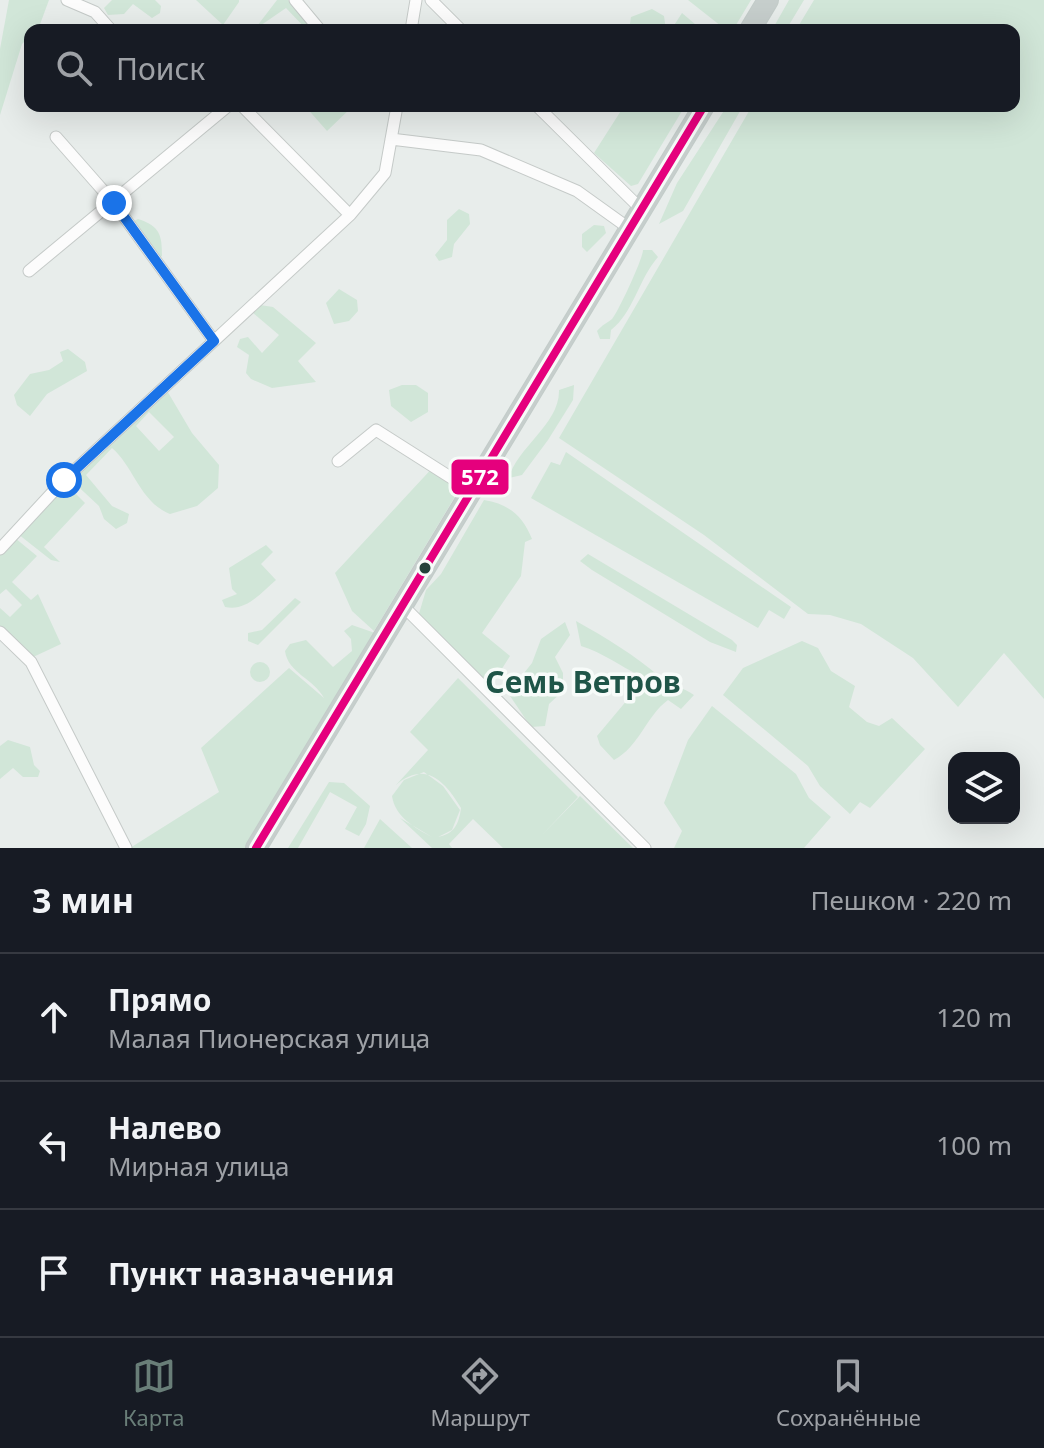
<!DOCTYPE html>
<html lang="ru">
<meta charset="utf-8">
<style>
:root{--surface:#171b24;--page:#20242c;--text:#f1f3f6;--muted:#9ea1a6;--line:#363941;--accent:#697e78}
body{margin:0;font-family:"Noto Sans",sans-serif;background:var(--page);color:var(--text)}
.controls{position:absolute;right:24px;bottom:24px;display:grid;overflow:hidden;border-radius:16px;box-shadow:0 8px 32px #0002}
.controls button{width:72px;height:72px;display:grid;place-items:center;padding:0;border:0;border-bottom:2px solid var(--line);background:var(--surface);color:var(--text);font:40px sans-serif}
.stop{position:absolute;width:24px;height:24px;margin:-18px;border:6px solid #1a73e8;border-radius:50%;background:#fff}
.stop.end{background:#1a73e8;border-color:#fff;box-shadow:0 2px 8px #0008}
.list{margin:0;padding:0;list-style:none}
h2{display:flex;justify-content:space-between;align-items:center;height:104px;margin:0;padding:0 32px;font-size:34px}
h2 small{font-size:26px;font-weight:400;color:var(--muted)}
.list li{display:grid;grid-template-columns:52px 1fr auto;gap:24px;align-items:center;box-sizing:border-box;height:128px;padding:0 32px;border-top:2px solid var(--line)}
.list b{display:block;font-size:30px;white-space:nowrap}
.list p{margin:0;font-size:26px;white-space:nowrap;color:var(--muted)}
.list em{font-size:26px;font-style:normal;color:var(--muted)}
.icon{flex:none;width:44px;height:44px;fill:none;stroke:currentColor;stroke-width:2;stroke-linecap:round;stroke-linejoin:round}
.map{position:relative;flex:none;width:1044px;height:848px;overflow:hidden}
.search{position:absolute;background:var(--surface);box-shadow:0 8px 32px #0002;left:24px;right:24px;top:24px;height:88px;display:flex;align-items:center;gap:20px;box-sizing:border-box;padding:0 28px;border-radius:16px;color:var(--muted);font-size:30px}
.sheet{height:488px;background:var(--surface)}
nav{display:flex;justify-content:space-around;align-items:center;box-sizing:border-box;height:112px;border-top:2px solid var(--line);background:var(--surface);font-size:22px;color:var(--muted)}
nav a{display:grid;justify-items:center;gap:4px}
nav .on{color:var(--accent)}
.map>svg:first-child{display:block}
.green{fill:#d1e6d8;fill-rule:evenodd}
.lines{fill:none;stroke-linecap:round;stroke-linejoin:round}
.minor-casing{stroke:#c5cac8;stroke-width:13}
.trunk-casing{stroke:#c3ccc9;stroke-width:22}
.minor{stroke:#fcfcfc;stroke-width:11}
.trunk{stroke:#c6cecc;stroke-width:20}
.bus-1-casing{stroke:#f7fbf9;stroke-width:14}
.bus-1{stroke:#e5007d;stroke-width:8}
.route{stroke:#1a73e8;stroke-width:10}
.bus-dot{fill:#24423a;stroke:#f7fbf9;stroke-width:3}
.labels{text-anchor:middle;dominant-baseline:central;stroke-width:7;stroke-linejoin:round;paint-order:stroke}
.neighbourhood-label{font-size:30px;font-weight:bold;fill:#1f5548;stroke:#f7fbf9}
.line-badge{stroke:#f7fbf9;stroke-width:3}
.badge-label{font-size:22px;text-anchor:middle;font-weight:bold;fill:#fff}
</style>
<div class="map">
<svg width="1044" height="848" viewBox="0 0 1044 848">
<rect width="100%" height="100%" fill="#e8edeb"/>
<path class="green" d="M9 0H49L39 27 30 30V36L22 44 0 115V49Z
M112 0H155L161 6 160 13 152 18 133 4 124 14 108 15 104 8Z
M196 0H239V2L223 25Z
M277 0H288L316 30H307L286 8 254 30Z
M688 0H751L733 30H726Z
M789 0H804L786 30H772Z
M814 0H1044V699L1004 653 958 707 913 658 861 624 830 615 808 614 704 535 559 438 752 106H1014V30H796Z
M652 9 664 16 666 30H629L631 17Z
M682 13 702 30H671Z
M305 106H353L327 131Z
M624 106H685L638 184 631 186 594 153Z
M727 106H743L683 211 659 224 677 183Z
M459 209 469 214 470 224 454 244 452 257 439 261 435 255 447 240V220Z
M138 219C160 226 162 235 162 256L159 258 134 221Z
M594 225 604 226 606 233 587 252 582 247V234Z
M643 250H652L658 257C638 280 634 312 611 330L610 339H600L597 331C602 325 607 323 612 319 617 314 643 259 643 250Z
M339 289 357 300 358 311 349 321 334 324 326 303Z
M260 305 273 307 316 343 298 361 316 382 272 388 251 379 246 373 249 355 237 347 240 339 248 337 262 353 279 335 252 312Z
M68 349 85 362 87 371 47 394 30 416 17 405 14 395 30 374 49 370 63 361 60 352Z
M402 385H416L428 393V412L411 422 391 406 389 390Z
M574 385 573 400 548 440 522 475 509 478C516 448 560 424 559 390Z
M166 389 192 433 219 465 218 488 197 506 170 514C140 502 134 467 112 448L86 475 112 506 129 514 127 523 116 529 104 519 99 506 70 479ZM149 412 174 437 159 451 136 426Z
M566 452 791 607 784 619 769 610 758 628 531 498 551 462 560 465Z
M436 464 465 480 374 631 352 611 335 573Z
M65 483 85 503 44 547 60 562 51 560 18 534Z
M484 500C509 504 523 516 532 539L525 542 521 576 482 633 510 656 491 686 418 617 426 590 441 574Z
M15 538 37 556 12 582 31 600 38 594 61 644 31 658 0 629V608L10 617 22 605 6 589 0 594V554Z
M266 545 273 552 261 564 276 580C261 593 246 612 225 607L222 600 237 594 232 589 229 568Z
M588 554 732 640 737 645 736 652 710 642 592 570 580 561Z
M295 598 301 602 258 645 248 641V633L262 630Z
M576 621C605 637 636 656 660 677 670 685 684 688 694 695L681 709 668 700C646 716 640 746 614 760L600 745 597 736 628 699 640 676C619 665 603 653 581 646Z
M565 622 570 635 555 657 563 673V691L549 704 545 726 531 727 508 693 532 663 541 639Z
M352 625 375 633 335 704 330 703 338 710 254 848H130L219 792 201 748 289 668 324 698C314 679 288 673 285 651L290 644 306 640 333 667 352 651 351 639 344 631Z
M802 641 818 648 831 671 855 686 849 707 867 722 879 726 892 718 925 749 870 808 860 802 850 814 820 786 808 766 723 695 743 668Z
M250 672a10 10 0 1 1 20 0a10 10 0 1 1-20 0Z
M458 678 578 797 542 835 580 796 633 848H503L473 819 449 844 452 848H432L400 818 432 837C415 828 395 817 392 796L404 780 424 772 443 786 460 810 452 830 438 837C454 834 459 824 461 808 445 781 425 760 396 785L428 750 410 732Z
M712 706 796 774 809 798 831 817 804 848H674L682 831 664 803 688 740Z
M8 740 30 747 34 765 40 771 38 777H23L13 768 0 779V746Z
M329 782 344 783 370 806 366 824 359 836 345 829 357 807 330 792 298 848H288Z
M380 819 412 848H364Z"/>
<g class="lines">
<g class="minor-casing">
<path id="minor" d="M67 0 95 12 111 30
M295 0 320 30
M431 0 461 30
M411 30 416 0
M242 106 350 215
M537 106 642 210
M56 137 114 203 214 341
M391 139 481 150 577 191 630 229
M29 271 228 106
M338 461 376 430 472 491
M0 549 64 480 350 215 385 173 397 106
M403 606 645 848
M0 632 31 662 126 848"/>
</g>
<g class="trunk-casing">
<path id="trunk" d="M750 30 768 0
M256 848 704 106"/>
</g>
<use href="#minor" class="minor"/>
<use href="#trunk" class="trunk"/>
<g class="bus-1-casing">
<path id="bus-1" d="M256 848 704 106"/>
</g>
<use href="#bus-1" class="bus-1"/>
</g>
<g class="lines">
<path class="route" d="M64 480 214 341 114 203"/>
</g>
<circle class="bus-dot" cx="425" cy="568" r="7"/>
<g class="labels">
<g class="neighbourhood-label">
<text x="583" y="681">Семь Ветров</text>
</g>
</g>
<rect class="line-badge" x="450" y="458" width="60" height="38" rx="8" fill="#e5007d"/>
<g class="badge-label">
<text x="480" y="485">572</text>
</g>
</svg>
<div class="controls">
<button><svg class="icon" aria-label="layers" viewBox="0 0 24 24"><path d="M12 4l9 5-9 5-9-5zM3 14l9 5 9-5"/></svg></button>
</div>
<div class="stop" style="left:64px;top:480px"></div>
<div class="stop end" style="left:114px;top:203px"></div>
<div class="search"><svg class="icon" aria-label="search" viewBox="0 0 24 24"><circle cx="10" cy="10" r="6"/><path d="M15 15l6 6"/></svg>Поиск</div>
</div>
<section class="sheet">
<h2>3 мин<small>Пешком · 220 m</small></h2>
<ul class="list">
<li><svg class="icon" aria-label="ahead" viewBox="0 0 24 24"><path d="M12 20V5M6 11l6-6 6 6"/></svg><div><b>Прямо</b><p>Малая Пионерская улица</p></div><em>120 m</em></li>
<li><svg class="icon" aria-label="left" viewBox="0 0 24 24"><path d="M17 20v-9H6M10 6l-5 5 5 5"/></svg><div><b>Налево</b><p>Мирная улица</p></div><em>100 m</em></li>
<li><svg class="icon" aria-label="arrive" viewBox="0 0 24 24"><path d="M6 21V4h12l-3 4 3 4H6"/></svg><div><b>Пункт назначения</b></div></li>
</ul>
</section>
<nav>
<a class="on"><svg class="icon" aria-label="map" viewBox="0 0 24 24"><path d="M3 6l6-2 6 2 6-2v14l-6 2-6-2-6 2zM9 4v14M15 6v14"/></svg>Карта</a>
<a><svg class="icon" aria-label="directions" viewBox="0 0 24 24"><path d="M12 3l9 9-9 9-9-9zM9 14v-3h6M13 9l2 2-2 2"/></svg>Маршрут</a>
<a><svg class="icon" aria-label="saved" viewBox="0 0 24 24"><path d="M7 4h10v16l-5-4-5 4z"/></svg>Сохранённые</a>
</nav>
